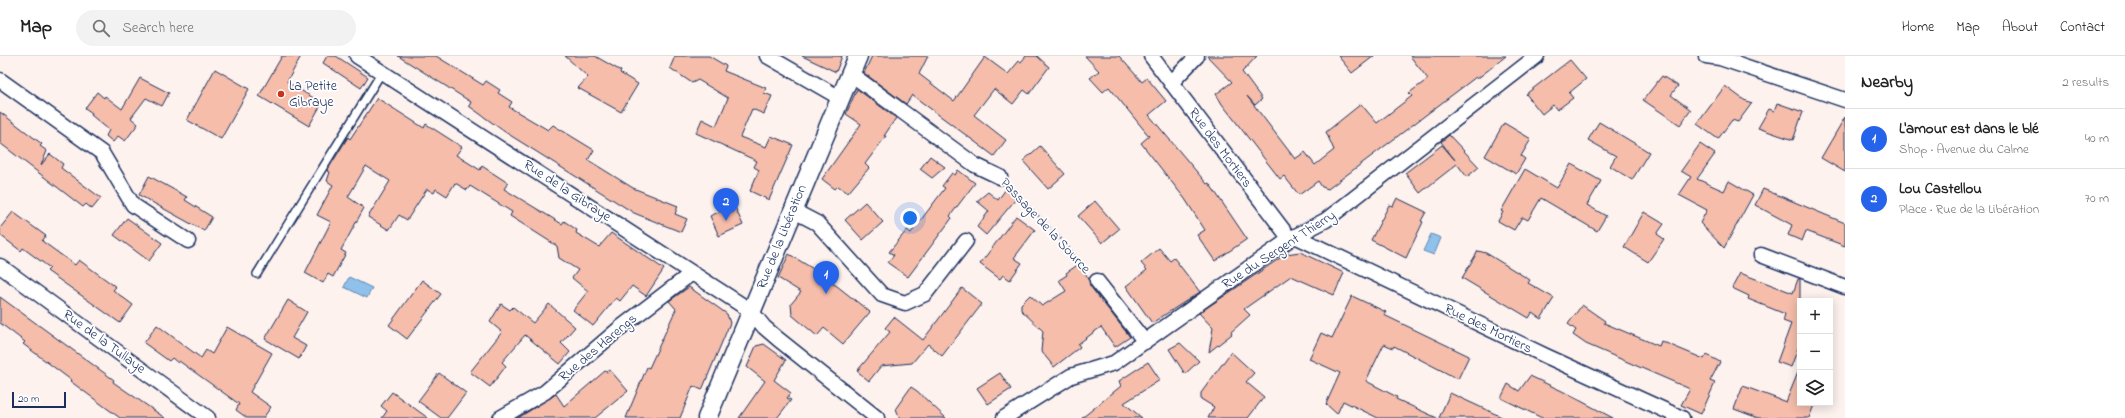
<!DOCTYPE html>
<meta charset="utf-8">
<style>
:root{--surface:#fff;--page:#f2f2f2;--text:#222;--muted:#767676;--line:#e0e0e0;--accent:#2563eb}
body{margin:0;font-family:"Indie Flower",sans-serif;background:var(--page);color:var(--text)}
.controls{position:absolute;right:12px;bottom:12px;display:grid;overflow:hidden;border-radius:0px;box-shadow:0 2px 10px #0003}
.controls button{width:36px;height:36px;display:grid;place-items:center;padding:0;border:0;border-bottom:1px solid var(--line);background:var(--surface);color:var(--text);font:20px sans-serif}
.scale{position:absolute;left:12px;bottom:10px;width:54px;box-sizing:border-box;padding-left:4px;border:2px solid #1b2f5e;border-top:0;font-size:11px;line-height:14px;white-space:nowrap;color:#1b2f5e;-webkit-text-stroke:3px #fff;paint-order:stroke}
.you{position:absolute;left:910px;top:162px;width:14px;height:14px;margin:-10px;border:3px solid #fff;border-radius:50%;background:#1a73e8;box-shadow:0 0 0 6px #1a73e833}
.badge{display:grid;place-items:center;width:26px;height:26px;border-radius:50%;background:var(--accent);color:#fff;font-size:13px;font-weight:700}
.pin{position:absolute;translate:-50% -33px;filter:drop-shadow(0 1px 2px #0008)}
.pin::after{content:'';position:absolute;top:21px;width:14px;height:12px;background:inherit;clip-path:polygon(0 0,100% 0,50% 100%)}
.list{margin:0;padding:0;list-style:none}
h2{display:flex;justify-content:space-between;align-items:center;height:52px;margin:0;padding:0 16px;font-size:17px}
h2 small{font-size:13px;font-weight:400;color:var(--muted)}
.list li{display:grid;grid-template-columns:26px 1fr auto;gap:12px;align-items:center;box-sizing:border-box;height:60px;padding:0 16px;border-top:1px solid var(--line)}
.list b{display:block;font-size:15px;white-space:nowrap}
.list p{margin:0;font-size:13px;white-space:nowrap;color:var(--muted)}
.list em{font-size:13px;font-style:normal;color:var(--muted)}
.icon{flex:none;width:22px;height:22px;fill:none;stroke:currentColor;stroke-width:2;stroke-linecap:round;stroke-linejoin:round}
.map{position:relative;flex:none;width:1845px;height:362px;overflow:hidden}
header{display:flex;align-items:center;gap:24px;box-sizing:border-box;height:56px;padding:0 20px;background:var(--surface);border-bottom:1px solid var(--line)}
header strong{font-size:19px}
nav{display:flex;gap:22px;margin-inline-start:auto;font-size:14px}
.search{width:280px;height:36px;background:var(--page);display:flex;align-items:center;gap:10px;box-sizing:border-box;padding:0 14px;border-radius:22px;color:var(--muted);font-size:15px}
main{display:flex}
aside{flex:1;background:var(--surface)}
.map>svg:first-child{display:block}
.water{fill:#8fc1eb;stroke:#6187b3}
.building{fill:#f5bdaa;stroke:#1b2f5e}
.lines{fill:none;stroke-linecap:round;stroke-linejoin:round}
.service-casing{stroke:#1b2f5e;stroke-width:10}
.minor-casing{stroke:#1b2f5e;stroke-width:17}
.tertiary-casing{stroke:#1b2f5e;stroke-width:21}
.path{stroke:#1b2f5e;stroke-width:2.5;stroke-dasharray:1 3;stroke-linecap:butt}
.service{stroke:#fff;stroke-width:7}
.minor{stroke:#fff;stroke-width:14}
.tertiary{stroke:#fff;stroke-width:18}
.poi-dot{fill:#c8321e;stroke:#fff;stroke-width:1.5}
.labels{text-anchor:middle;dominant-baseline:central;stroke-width:3.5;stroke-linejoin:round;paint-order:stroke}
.poi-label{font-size:14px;fill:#1b2f5e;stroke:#fff;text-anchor:start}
.street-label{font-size:14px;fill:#1b2f5e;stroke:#fff}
</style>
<header>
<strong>Map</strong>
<div class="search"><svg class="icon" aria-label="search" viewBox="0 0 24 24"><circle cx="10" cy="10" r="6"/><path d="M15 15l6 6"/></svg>Search here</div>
<nav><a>Home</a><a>Map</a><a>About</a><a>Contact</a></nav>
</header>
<main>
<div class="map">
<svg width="1845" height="362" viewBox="0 0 1845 362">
<rect width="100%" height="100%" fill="#fdf2ee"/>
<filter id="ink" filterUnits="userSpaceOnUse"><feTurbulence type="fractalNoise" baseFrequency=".025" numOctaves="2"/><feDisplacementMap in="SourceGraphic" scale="8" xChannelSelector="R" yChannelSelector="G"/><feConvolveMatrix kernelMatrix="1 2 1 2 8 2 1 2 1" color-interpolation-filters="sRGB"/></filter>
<g filter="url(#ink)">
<path class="water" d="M1431 178 1441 182 1434 199 1423 195Z
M349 221 372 232 367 242 344 231Z"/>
<path class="building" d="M282 0H301L287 26 322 47 309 70 259 40Z
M327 0H336L368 21 361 32 323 7Z
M398 0H436L483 29 486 25 500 34 498 37 512 46 509 51 548 74 553 69 594 94 588 104 633 132 678 150 675 158 687 163 681 176 634 157 505 76 469 50 471 46Z
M565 0H595L621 15 620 17 638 28 621 56 578 32 588 21Z
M675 0H709L726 10 724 15 766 32 764 37 772 40 764 58 752 53 740 81 766 91 771 80 793 89 769 144 750 135 759 114 754 111 757 105 696 77 702 63 716 70 728 42 698 24 692 27 670 12Z
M802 0H842L836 16Z
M872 0H928L919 18 954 45 985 1 1008 18 1019 5 1021 6 1026 0H1037L1049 11 1029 38 1024 34 1013 48 994 33 974 59 1006 84 994 100 912 39 906 48 864 17Z
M1085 0H1119L1142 26 1147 22 1166 45 1149 59 1207 128 1209 127 1247 183 1215 205 1197 179 1205 174 1185 143 1141 87 1149 80 1109 31 1103 36 1090 22 1099 15Z
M1207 0H1257L1242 16 1262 43 1255 49 1247 40 1295 103 1305 96 1315 109 1334 94 1326 76 1361 48 1377 67 1412 40 1409 37 1428 23 1410 0H1506L1477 23 1476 21 1328 133 1322 131 1318 125 1299 139 1284 120 1280 123 1222 48 1216 38 1232 26Z
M1338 0H1374L1352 17Z
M1570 4 1586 23 1569 37 1573 42 1557 54 1553 49 1542 58 1526 38Z
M215 13 249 33 221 83 187 64Z
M1662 20 1678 30 1671 39 1691 54 1680 69 1643 44Z
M140 22 169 37 162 50 146 42 131 62 138 68 125 85 118 80 113 86 106 80 109 74 91 59 92 57 85 52 97 36 104 42 105 40 122 53Z
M1725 30 1744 44 1752 47 1738 66 1732 64 1718 83 1697 68Z
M857 33 896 62 884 80H886L865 108 869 112 848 137 838 130 835 133 822 123 861 68 846 58Z
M377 42 424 72 426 68 462 91 456 99 480 114 482 110 508 127 504 133 562 168 564 165 577 174 576 177 599 191 611 177 664 213 646 240 632 230 620 245 616 242 593 270 573 254 588 235 572 222 578 214 559 202 557 190 510 160 512 156 470 130 467 134 455 127 447 140 436 133 434 137 427 133 407 164 399 159 389 174 368 161 390 125 366 110 348 141 364 152 341 194 346 197 333 221 328 218 323 227 305 217 331 166 317 159 333 129 327 125 330 116 327 115 348 81 350 83Z
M1777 47 1803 56 1793 84 1758 72 1769 53 1774 55Z
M0 56 42 88 40 90 47 95 41 109 50 98 63 108 61 112 101 142 92 153 86 148 83 151 0 87Z
M1845 61V116L1821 102Z
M1599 66 1649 96 1632 124 1610 110 1616 100 1588 84Z
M1504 67 1531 83 1521 100 1525 103 1516 118 1485 100Z
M1449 79 1479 111 1467 121 1457 108 1420 137 1405 117 1442 89 1455 104 1441 86Z
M1700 88 1715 98 1697 123 1724 135 1729 125 1753 139 1724 192 1700 167 1707 154 1679 139 1691 121 1681 115Z
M1040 90 1065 118 1048 133 1023 105Z
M930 100 945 111 932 122 920 113Z
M1571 108 1601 125 1587 149 1606 160 1597 175 1541 142 1528 164 1522 161 1514 174 1498 165 1503 156 1501 155 1525 113 1557 132Z
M958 114 975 127 950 160 952 162 908 221 888 207 894 199 889 196 907 174 911 177 945 132 942 130 952 117 955 119Z
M149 120 187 141 185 144 212 161 204 175 139 139Z
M1006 133 1016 143 986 179 977 171 989 155 977 145 988 136 998 144Z
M1763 133 1845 167V190L1806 175 1802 185 1788 179 1792 169 1755 149Z
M1397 142 1426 156 1421 165 1423 166 1406 202 1371 184 1389 149 1393 150Z
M1095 145 1119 173 1102 187 1078 160Z
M865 146 883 166 863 184 845 164Z
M734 149 743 169 719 180 710 160Z
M13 156 46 180 42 185 75 209 79 204 116 231 113 234 133 249 120 267 47 215 50 212 23 192 21 195 0 179V172Z
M1644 156 1664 168 1657 178 1664 183 1648 206 1624 191Z
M1016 160 1035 174 1014 202 1022 207 1010 224 1003 219 1000 223 980 208Z
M127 162 162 187 149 205 114 179Z
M1159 192 1170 205 1174 202 1200 236 1152 267 1126 230 1147 214 1141 207Z
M1478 195 1486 197 1530 224 1528 227 1554 242 1541 263 1532 257 1529 262 1462 222Z
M1300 196 1344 217 1334 239 1291 220 1244 253 1250 259 1231 276 1232 278 1209 296 1213 272 1199 257 1286 198Z
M789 198 823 219 822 221 837 230 870 256 843 288 824 272 817 280 792 259 791 248 801 236 778 222Z
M1079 208 1089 223 1090 230 1130 281 1115 291 1101 271 1078 288 1080 291 1054 311 1041 295 1043 275 1021 254V248L1030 239 1042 250 1066 235 1059 224 1067 219 1066 217Z
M1740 217 1793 237 1798 223H1800V287L1791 311 1777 306 1791 268 1783 265 1785 258 1748 243 1749 240 1732 232Z
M422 224 441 238 407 283 389 269Z
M689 231 727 258 730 267 702 334 693 330 680 362H626L647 311 649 312 676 253 669 245Z
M962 232 982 248 942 300 928 288 912 307 881 310 869 325 857 315 890 276 885 272 894 261 923 284Z
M1352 240 1386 256 1384 259 1469 300 1458 323 1394 290 1393 292 1384 288 1366 325 1397 341 1396 343 1437 362H1378L1343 345 1337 358 1326 348 1340 317 1309 303 1321 277 1332 282Z
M0 241 114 324 113 326 165 362H120L70 325 71 324 23 288 25 286 0 267Z
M288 244 307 256 292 282 306 290 299 303 265 283Z
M501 248 510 254 513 251 533 267 549 248 575 271 561 287 570 296 560 308 525 279 502 306 506 310 490 331 470 316 502 276 490 266Z
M1582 249 1605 265 1604 267 1659 290 1661 285 1704 303 1707 299 1720 306 1710 325 1715 327 1701 358 1681 349 1690 333 1586 288 1573 279 1576 274 1568 268Z
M157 269 201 302 206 294 212 298 227 271 272 297 250 336 271 351 263 362H247L236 354 239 348 179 305 178 307 172 302 169 305 144 287Z
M1180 287 1199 305 1185 318 1169 293Z
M764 288 786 304 774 324 791 337 787 342 791 344 777 362H739L765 325 747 311 756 290Z
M1231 296 1254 317 1246 326 1264 341 1248 362H1208L1214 351 1201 343V337Z
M1148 306 1160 324 1124 347 1142 362H1082L1121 330 1119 325Z
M610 314 628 335 595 362H518L556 338 564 350 605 315 607 316Z
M1799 314 1800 347 1814 349 1809 362H1758L1734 353 1743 330 1786 346Z
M439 317 466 337 447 362H441L418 345Z
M1000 317 1011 333 988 348 977 332Z
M1530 320 1562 335 1613 362H1542L1501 342 1508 328 1519 335Z
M911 331 917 335 946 362H899L896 352Z
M392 336 428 362H382L387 355 381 350Z
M1450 337 1504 362H1439Z"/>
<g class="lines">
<g class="service-casing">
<path id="service" d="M257 218 382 16"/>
</g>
<g class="minor-casing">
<path id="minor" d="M357 0 751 255 764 271 778 283 877 362
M767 0 840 42
M1151 0 1290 183
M1706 0 1720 2 1845 44
M851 18 975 109 1000 121
M0 24 102 97 133 149 188 185
M1171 27 1197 0
M792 154 817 167 882 239 905 247 925 238 966 185
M1295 180 1546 300 1682 362
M1761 199 1845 231
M0 210 208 362
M1097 225 1145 286
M500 362 545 336 620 272 692 217
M1004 362 1071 320 1114 307 1290 183 1326 164 1537 0"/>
</g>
<g class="tertiary-casing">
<path id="tertiary" d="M707 362 858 0"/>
</g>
<path class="path" d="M1010 131 1063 185 1087 214"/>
<use href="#service" class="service"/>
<use href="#minor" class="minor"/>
<use href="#tertiary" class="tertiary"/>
</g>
</g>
<circle class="poi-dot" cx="281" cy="38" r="4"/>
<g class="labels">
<g class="poi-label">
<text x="289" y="30">La Petite<tspan x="289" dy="16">Gibraye</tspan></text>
</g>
<g class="street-label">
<text transform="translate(1220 92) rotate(53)">Rue des Mortiers</text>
<text transform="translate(567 135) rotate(33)">Rue de la Gibraye</text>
<text transform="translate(1045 170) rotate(47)">Passage de la Source</text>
<text transform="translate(782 181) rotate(-68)">Rue de la Libération</text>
<text transform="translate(1279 194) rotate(-33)">Rue du Sergent Thierry</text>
<text transform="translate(1488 273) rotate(26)">Rue des Mortiers</text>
<text transform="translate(104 286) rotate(36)">Rue de la Tullaye</text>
<text transform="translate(598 292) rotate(-40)">Rue des Harengs</text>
</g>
</g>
</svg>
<div class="controls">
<button>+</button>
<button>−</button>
<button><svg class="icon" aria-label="layers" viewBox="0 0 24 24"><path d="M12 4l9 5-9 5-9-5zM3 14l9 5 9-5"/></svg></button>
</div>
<div class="scale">20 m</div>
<div class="you"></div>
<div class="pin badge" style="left:826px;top:238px">1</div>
<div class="pin badge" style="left:726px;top:165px">2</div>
</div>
<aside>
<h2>Nearby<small>2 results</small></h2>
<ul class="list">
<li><span class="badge">1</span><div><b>L'amour est dans le blé</b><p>Shop · Avenue du Calme</p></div><em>40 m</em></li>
<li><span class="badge">2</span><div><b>Lou Castellou</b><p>Place · Rue de la Libération</p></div><em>70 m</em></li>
</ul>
</aside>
</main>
